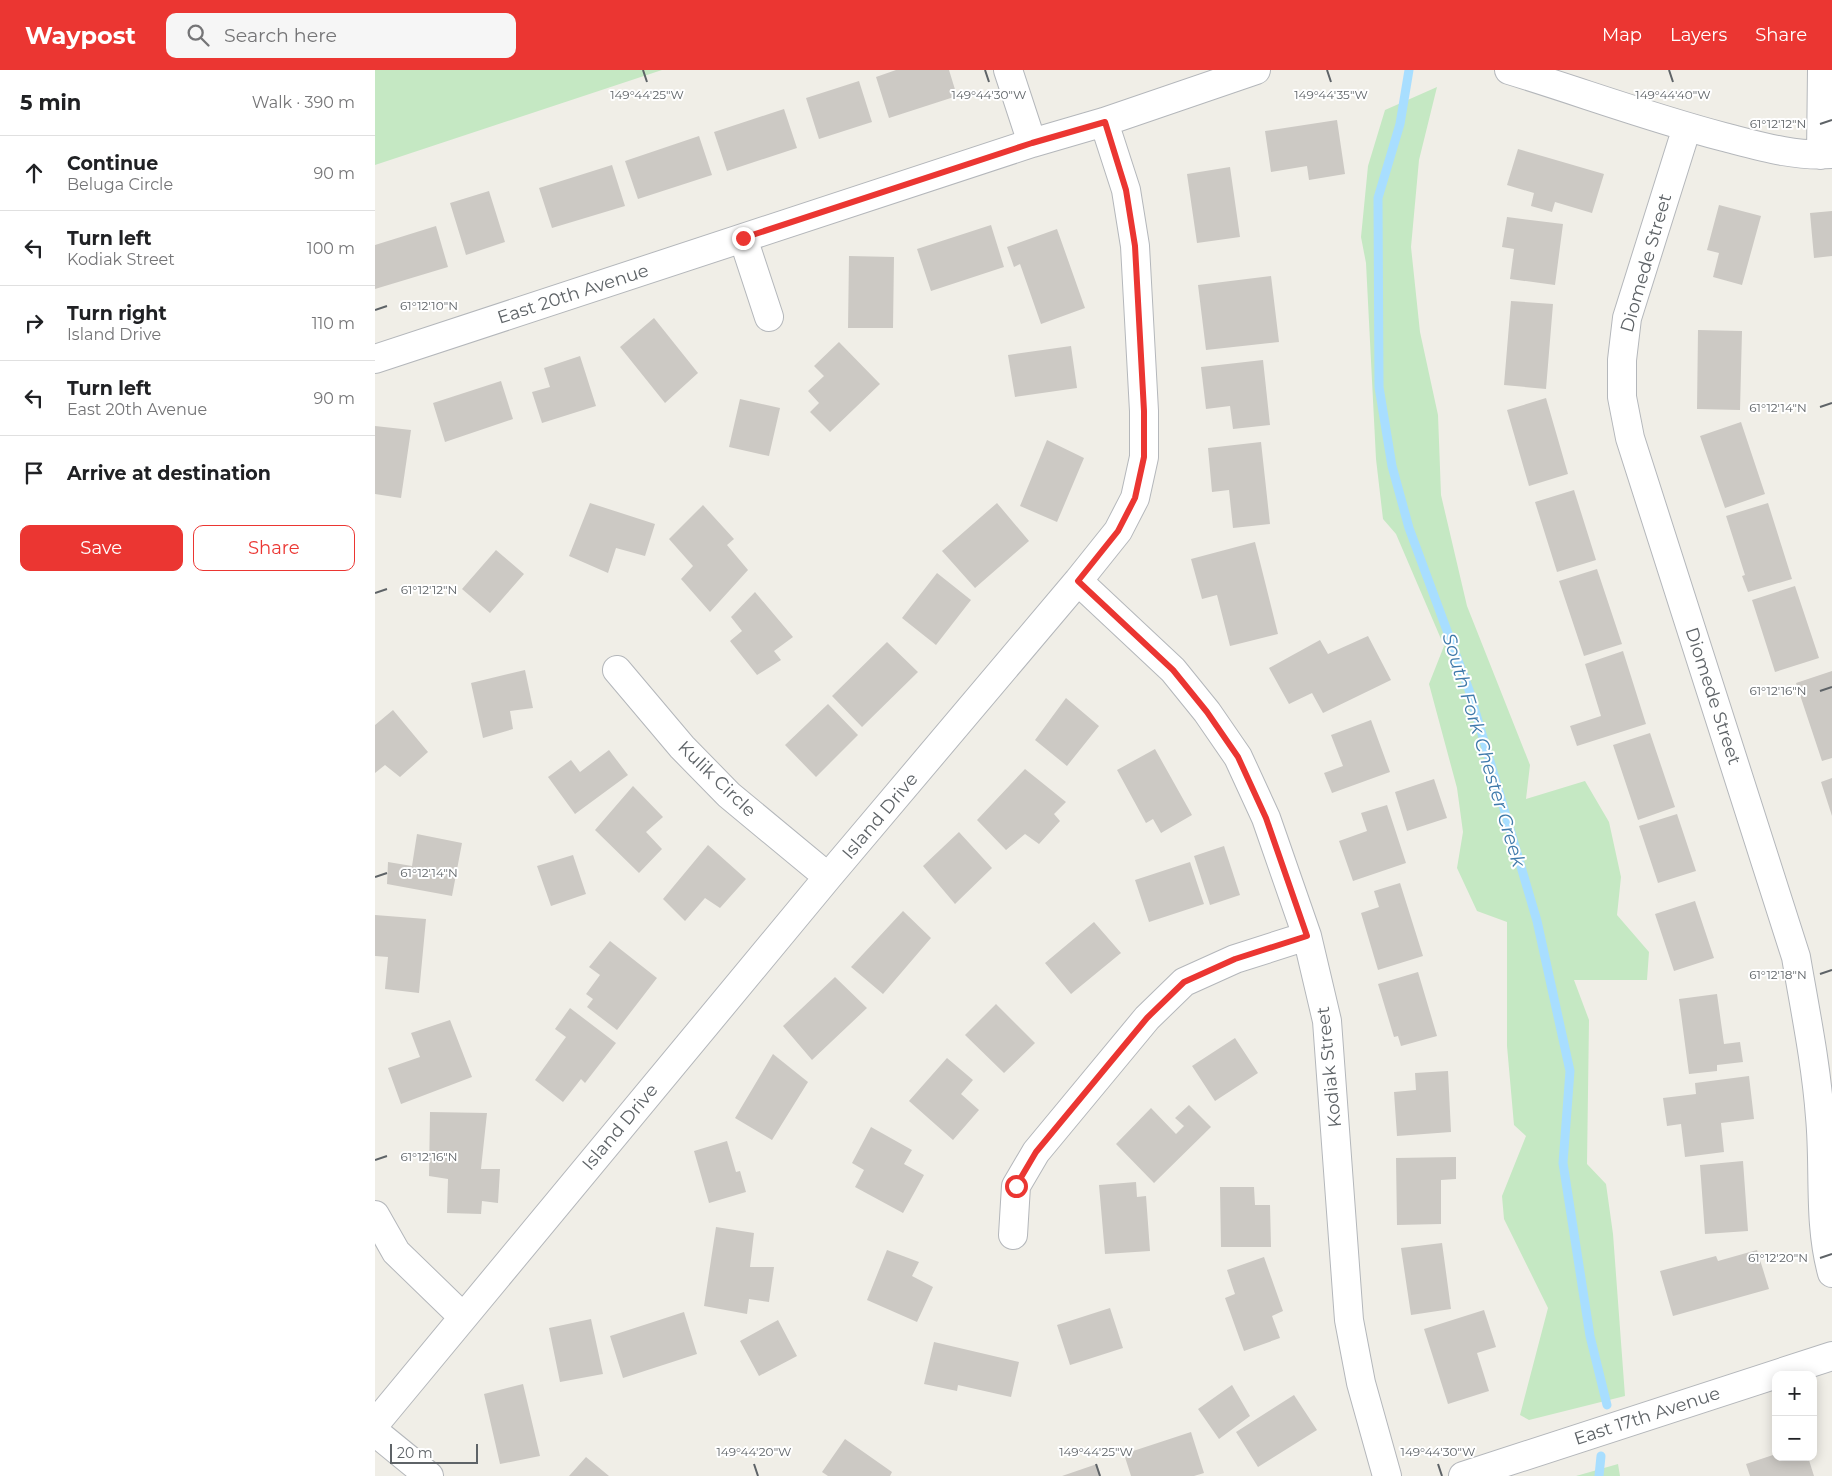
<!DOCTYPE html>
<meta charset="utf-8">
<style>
:root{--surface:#fff;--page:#f6f6f6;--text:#202124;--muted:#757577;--line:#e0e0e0;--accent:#eb3632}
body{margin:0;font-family:Montserrat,sans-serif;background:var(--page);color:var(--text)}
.controls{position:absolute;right:15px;bottom:15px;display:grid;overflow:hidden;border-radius:10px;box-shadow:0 2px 12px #0003}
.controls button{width:45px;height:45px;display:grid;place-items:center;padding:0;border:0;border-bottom:1px solid var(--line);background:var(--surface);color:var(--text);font:25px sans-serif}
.scale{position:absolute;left:15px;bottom:12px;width:88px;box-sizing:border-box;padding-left:5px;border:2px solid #5e6367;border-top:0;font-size:14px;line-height:18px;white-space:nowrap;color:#5e6367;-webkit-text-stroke:4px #fff;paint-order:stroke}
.stop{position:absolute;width:15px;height:15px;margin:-11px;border:4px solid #eb3632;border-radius:50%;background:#fff}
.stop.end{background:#eb3632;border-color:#fff;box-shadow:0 1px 5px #0008}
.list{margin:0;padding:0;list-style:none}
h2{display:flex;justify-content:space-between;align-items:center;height:65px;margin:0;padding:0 20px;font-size:21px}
h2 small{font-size:16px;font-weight:400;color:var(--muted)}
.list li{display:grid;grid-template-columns:32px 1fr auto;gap:15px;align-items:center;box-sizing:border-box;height:75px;padding:0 20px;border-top:1px solid var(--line)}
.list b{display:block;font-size:19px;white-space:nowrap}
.list p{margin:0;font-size:16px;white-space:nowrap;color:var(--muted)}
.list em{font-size:16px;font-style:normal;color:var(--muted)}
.actions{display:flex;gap:10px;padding:15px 20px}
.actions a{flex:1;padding:11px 0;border:1px solid var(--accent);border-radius:10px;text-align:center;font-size:18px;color:var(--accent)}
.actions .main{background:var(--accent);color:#fff}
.icon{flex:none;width:28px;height:28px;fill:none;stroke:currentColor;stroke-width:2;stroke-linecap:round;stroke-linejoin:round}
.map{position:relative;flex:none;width:1457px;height:1406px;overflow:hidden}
header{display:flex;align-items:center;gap:30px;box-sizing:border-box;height:70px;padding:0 25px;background:var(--accent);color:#fff}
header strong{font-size:24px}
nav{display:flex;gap:28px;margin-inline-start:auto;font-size:18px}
.search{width:350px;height:45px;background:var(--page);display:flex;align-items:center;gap:12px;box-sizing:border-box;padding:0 18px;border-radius:10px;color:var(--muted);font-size:19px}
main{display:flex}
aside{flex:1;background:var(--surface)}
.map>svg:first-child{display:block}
.green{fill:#c5e8c3}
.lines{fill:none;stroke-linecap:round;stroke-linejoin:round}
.stream{stroke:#a8deff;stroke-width:9}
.building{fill:#ccc9c4}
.minor-casing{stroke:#b4b7bb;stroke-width:30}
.minor{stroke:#fff;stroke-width:28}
.route{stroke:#eb3632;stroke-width:6}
.ticks{fill:none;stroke:#5e6367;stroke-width:2}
.labels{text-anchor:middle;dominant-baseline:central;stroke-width:4;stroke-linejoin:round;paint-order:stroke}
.street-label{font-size:18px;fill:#5e6367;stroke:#fff}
.water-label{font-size:19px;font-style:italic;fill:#3f7aab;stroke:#fff}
.ticks-label{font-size:12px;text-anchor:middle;fill:#5e6367;stroke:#fff;stroke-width:4;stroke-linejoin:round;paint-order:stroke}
</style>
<header>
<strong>Waypost</strong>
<div class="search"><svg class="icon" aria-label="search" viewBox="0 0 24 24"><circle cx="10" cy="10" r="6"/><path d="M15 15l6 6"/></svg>Search here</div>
<nav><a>Map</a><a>Layers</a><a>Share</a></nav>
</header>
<main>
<aside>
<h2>5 min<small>Walk · 390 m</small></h2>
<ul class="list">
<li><svg class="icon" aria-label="ahead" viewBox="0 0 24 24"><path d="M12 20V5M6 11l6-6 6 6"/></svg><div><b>Continue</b><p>Beluga Circle</p></div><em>90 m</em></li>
<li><svg class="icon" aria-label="left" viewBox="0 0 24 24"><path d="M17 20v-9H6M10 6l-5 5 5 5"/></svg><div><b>Turn left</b><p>Kodiak Street</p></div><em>100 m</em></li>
<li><svg class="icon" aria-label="right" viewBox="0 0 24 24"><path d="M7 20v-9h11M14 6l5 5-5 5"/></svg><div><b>Turn right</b><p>Island Drive</p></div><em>110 m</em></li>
<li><svg class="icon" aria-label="left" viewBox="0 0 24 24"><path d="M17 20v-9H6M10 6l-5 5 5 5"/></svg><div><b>Turn left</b><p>East 20th Avenue</p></div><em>90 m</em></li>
<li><svg class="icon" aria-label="arrive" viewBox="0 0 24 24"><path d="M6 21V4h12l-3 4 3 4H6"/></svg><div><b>Arrive at destination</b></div></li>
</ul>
<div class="actions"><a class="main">Save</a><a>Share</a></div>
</aside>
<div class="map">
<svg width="1457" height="1406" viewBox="0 0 1457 1406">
<rect width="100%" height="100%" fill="#f0eee7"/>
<path class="green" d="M0 0H287L0 95Z
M1062 17 1044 90 1036 177 1045 262 1063 345 1066 425 1092 536 1155 695 1151 729 1210 711 1234 752 1246 807 1242 845 1274 882 1272 910H1199L1214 950 1212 1094 1231 1114 1238 1164 1250 1326 1154 1350 1145 1345 1173 1238 1129 1149 1127 1126 1151 1066 1139 1055 1132 976V852L1102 841 1082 798 1088 762 1082 718 1054 614 1069 576 1021 464 1008 449 1001 389 991 193 986 167 993 96 1010 40Z
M1243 1394 1245 1406H1201Z"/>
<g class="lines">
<path class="stream" d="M1034 0 1025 54 1003 128 1004 317 1017 396 1034 458 1094 620 1162 851 1195 1001 1188 1093 1215 1266 1232 1335
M1224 1406 1226 1386"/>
</g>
<path class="building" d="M521 0H574L582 26 514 48 501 7Z
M484 11 497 52 444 69 431 28Z
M409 39 422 78 352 101 339 62Z
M962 50 970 104 934 110 932 96 896 102 890 61Z
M324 66 337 105 263 129 250 91Z
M1143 79 1229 104 1217 143 1180 132 1177 142 1156 136 1159 123 1132 115Z
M237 95 250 136 177 158 164 118Z
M855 97 865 167 822 173 812 104Z
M114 121 130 172 91 185 75 133Z
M1344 135 1386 146 1367 215 1338 207 1344 183 1332 180Z
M1457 141V186L1439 188 1435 143Z
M1132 147 1188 154 1180 215 1135 209 1139 179 1127 177Z
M616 155 629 197 556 221 542 179Z
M61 156 73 197 0 219V175Z
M682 159 710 238 666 254 645 194 639 197 632 177Z
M474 186 519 187 518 258H473Z
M896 206 904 272 831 280 823 215Z
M1136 231 1178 234 1171 319 1129 315Z
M279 248 323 303 290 333 245 277Z
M1323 260 1367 261 1365 340 1322 339Z
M464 272 505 314 455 362 435 342 444 333 433 321 449 306 439 296Z
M696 276 702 318 640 327 633 285Z
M205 286 221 336 167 353 157 322 175 317 169 298Z
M888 290 895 355 858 359 855 336 831 339 826 297Z
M126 311 138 349 70 372 58 333Z
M1171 328 1193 404 1154 416 1132 340Z
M365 329 405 338 394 386 354 377Z
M1366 352 1390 424 1350 438 1325 366Z
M0 356 36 360 26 428 0 424Z
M672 370 709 388 682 452 645 436Z
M886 372 895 454 858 458 854 420 837 422 833 378Z
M1199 420 1221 490 1182 502 1160 432Z
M215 433 280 454 270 486 241 478 233 503 194 486Z
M622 433 654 471 600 518 567 481Z
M1393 433 1417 509 1373 522 1367 506 1370 505 1351 446Z
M328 435 359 469 352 475 373 500 335 542 306 509 318 496 294 469Z
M880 472 903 564 855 576 842 525 827 529 816 489Z
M121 480 149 504 115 543 87 519Z
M1222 499 1247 574 1209 586 1184 511Z
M562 503 596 530 561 575 527 548Z
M1420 516 1444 588 1400 602 1377 530Z
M380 522 418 567 399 581 406 590 382 605 355 571 367 561 356 547Z
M993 566 1016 610 948 643 937 623 914 634 894 598 945 570 953 584Z
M512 572 543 602 487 657 457 626Z
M1248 581 1271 654 1202 676 1195 656 1226 646 1210 594Z
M150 600 158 638 135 641 138 659 108 668 96 613Z
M1457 601V688L1447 691 1421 613Z
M691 628 724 656 692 696 660 670Z
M453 634 483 665 441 707 410 675Z
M18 640 53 682 25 707 10 695 0 703V655Z
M996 650 1015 702 957 723 949 703 968 696 956 665Z
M1275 663 1300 737 1263 750 1238 675Z
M780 679 817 745 786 763 778 749 771 753 742 700Z
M234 680 253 705 200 744 173 707 196 690 205 702Z
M650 699 691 732 679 744 685 751 664 774 650 764 631 780 602 750Z
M1457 708V746L1446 712Z
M1059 709 1072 748 1032 761 1020 722Z
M258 716 288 747 271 762 287 779 264 803 220 760Z
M1012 735 1031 793 978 811 964 771 992 761 986 743Z
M1302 744 1321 801 1283 813 1264 756Z
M584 762 617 798 580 834 548 796Z
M42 764 87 773 77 826 12 814 13 792 37 796Z
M333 775 371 809 345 838 330 828 310 851 288 829Z
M849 776 865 825 835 835 819 786Z
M198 785 211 824 176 836 162 796Z
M815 792 829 834 774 852 760 810Z
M1025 813 1048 886 1003 900 986 843 1004 837 999 821Z
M1320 831 1339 888 1299 901 1280 844Z
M528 841 556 868 508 924 476 897Z
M0 845 51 849 44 923 10 919 13 887 0 886Z
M719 852 746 883 696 924 670 893Z
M235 871 282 908 242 960 212 937 218 929 211 924 225 905 214 897Z
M1043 902 1062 966 1026 976 1023 966 1019 967 1003 914Z
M460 907 492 938 437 990 408 956Z
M1342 924 1349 974 1365 972 1368 992 1342 995V1001L1314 1004 1304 929Z
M621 934 660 973 629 1003 590 965Z
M195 938 241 973 210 1013 206 1009 188 1032 160 1010 191 967 180 959Z
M75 950 97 1007 26 1034 13 998 45 987 36 963Z
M860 968 883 1003 840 1031 817 996Z
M398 984 433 1012 397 1070 360 1048Z
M572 988 598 1010 586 1024 604 1040 578 1070 534 1031Z
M1073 1001 1076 1062 1022 1066 1019 1022 1041 1020 1040 1003Z
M1374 1006 1379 1049 1346 1053 1349 1082 1310 1087 1306 1054 1292 1056 1288 1028 1321 1024 1320 1013Z
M814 1035 836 1057 779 1113 741 1074 776 1038 801 1064 809 1056 800 1048Z
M55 1042 112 1043 106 1099H125L123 1133 107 1131 106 1144 72 1143 73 1109 54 1106Z
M496 1057 537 1080 529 1094 549 1105 528 1143 480 1117 489 1100 477 1093Z
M352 1071 361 1102 365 1101 371 1122 334 1133 319 1081Z
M1081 1087V1109L1066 1110V1154L1022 1155 1021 1088Z
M1368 1091 1373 1161 1330 1164 1325 1095Z
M761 1112 762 1127 771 1126 775 1181 730 1184 724 1115Z
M845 1117H879L880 1135H895L896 1177H846Z
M341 1157 379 1163 375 1197H399L394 1232 374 1229 372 1244 329 1236Z
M1067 1173 1076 1239 1036 1245 1026 1178Z
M512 1180 544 1192 537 1206 558 1217 542 1252 492 1230Z
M1382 1180 1394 1219 1298 1246 1285 1201 1341 1186 1343 1191Z
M889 1187 908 1241 897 1246 905 1268 869 1281 850 1228 860 1224 852 1200Z
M735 1238 748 1278 695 1295 682 1255Z
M1109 1240 1121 1277 1102 1283 1114 1321 1073 1334 1049 1259Z
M309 1242 322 1284 248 1308 235 1266Z
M216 1249 228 1304 185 1312 174 1258Z
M403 1250 422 1286 384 1306 365 1271Z
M559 1272 644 1292 636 1327 583 1315 582 1321 549 1314Z
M148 1314 165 1386 125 1394 109 1324Z
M857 1315 875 1346 844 1369 823 1339Z
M919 1325 942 1360 883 1397 861 1362Z
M816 1362 829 1403 819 1406H756L749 1384Z
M470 1369 517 1402 515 1406H453L447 1402Z
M1401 1384V1387H1433L1439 1406H1375L1371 1394Z
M211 1387 234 1406H194Z
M722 1394 726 1406H687Z"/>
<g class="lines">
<g class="minor-casing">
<path id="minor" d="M633 0 657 73
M1134 0C1206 22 1276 48 1349 67 1384 76 1420 87 1457 84
M1312 57 1252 248 1247 290V327L1255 368 1421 887C1430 940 1441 993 1445 1047 1450 1099 1443 1152 1457 1203
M1446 85 1447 0
M368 168 394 247
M0 289 657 73 729 52 881 0
M703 511 798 600 832 642 863 687 891 748 932 866 952 951 974 1250 986 1313 1012 1406
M242 600 307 677 354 725 453 807
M0 1145 21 1182 88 1247
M638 1165 641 1116 661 1082 772 948 809 912 860 889 932 866
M0 1354 453 807 703 511 743 461 760 428 769 387V341L760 176 751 120 729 52
M0 1362 54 1406
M1088 1406 1457 1286"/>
</g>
<use href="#minor" class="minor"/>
</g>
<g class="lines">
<path class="route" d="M368 168 657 73 730 52 751 120 760 176 769 341V387L760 428 743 461 703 511 798 600 832 642 863 687 891 748 932 866 860 889 809 912 772 948 661 1082 641 1116"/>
</g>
<path class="ticks" d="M268 0 272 12M610 0 614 12M952 0 956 12M1294 0 1298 12M1445 54 1457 50M0 240 12 236M1445 337 1457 333M0 523 12 519M1445 621 1457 617M0 807 12 803M1445 904 1457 900M0 1090 12 1086M1445 1188 1457 1184M379 1394 383 1406M721 1394 725 1406M1063 1394 1067 1406"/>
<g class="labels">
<g class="street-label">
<text transform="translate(1271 193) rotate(-74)">Diomede Street</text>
<text transform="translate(198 224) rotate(-18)">East 20th Avenue</text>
<text transform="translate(1338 626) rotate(72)">Diomede Street</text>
<text transform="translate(342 709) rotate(44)">Kulik Circle</text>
<text transform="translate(505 746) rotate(-50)">Island Drive</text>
<text transform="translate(954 997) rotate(-96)">Kodiak Street</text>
<text transform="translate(245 1057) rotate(-50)">Island Drive</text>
<text transform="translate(1272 1346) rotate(-18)">East 17th Avenue</text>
</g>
<g class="water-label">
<text transform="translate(1109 680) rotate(73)">South Fork Chester Creek</text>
</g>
</g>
<g class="ticks-label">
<text x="272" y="29">149°44'25"W</text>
<text x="614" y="29">149°44'30"W</text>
<text x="956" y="29">149°44'35"W</text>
<text x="1298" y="29">149°44'40"W</text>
<text x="1403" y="58">61°12'12"N</text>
<text x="54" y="240">61°12'10"N</text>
<text x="1403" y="342">61°12'14"N</text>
<text x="54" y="524">61°12'12"N</text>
<text x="1403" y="625">61°12'16"N</text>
<text x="54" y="807">61°12'14"N</text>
<text x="1403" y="909">61°12'18"N</text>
<text x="54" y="1091">61°12'16"N</text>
<text x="1403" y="1192">61°12'20"N</text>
<text x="379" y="1386">149°44'20"W</text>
<text x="721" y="1386">149°44'25"W</text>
<text x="1063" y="1386">149°44'30"W</text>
</g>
</svg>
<div class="controls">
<button>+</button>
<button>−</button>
</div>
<div class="scale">20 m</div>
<div class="stop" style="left:641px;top:1116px"></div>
<div class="stop end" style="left:368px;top:168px"></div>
</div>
</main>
